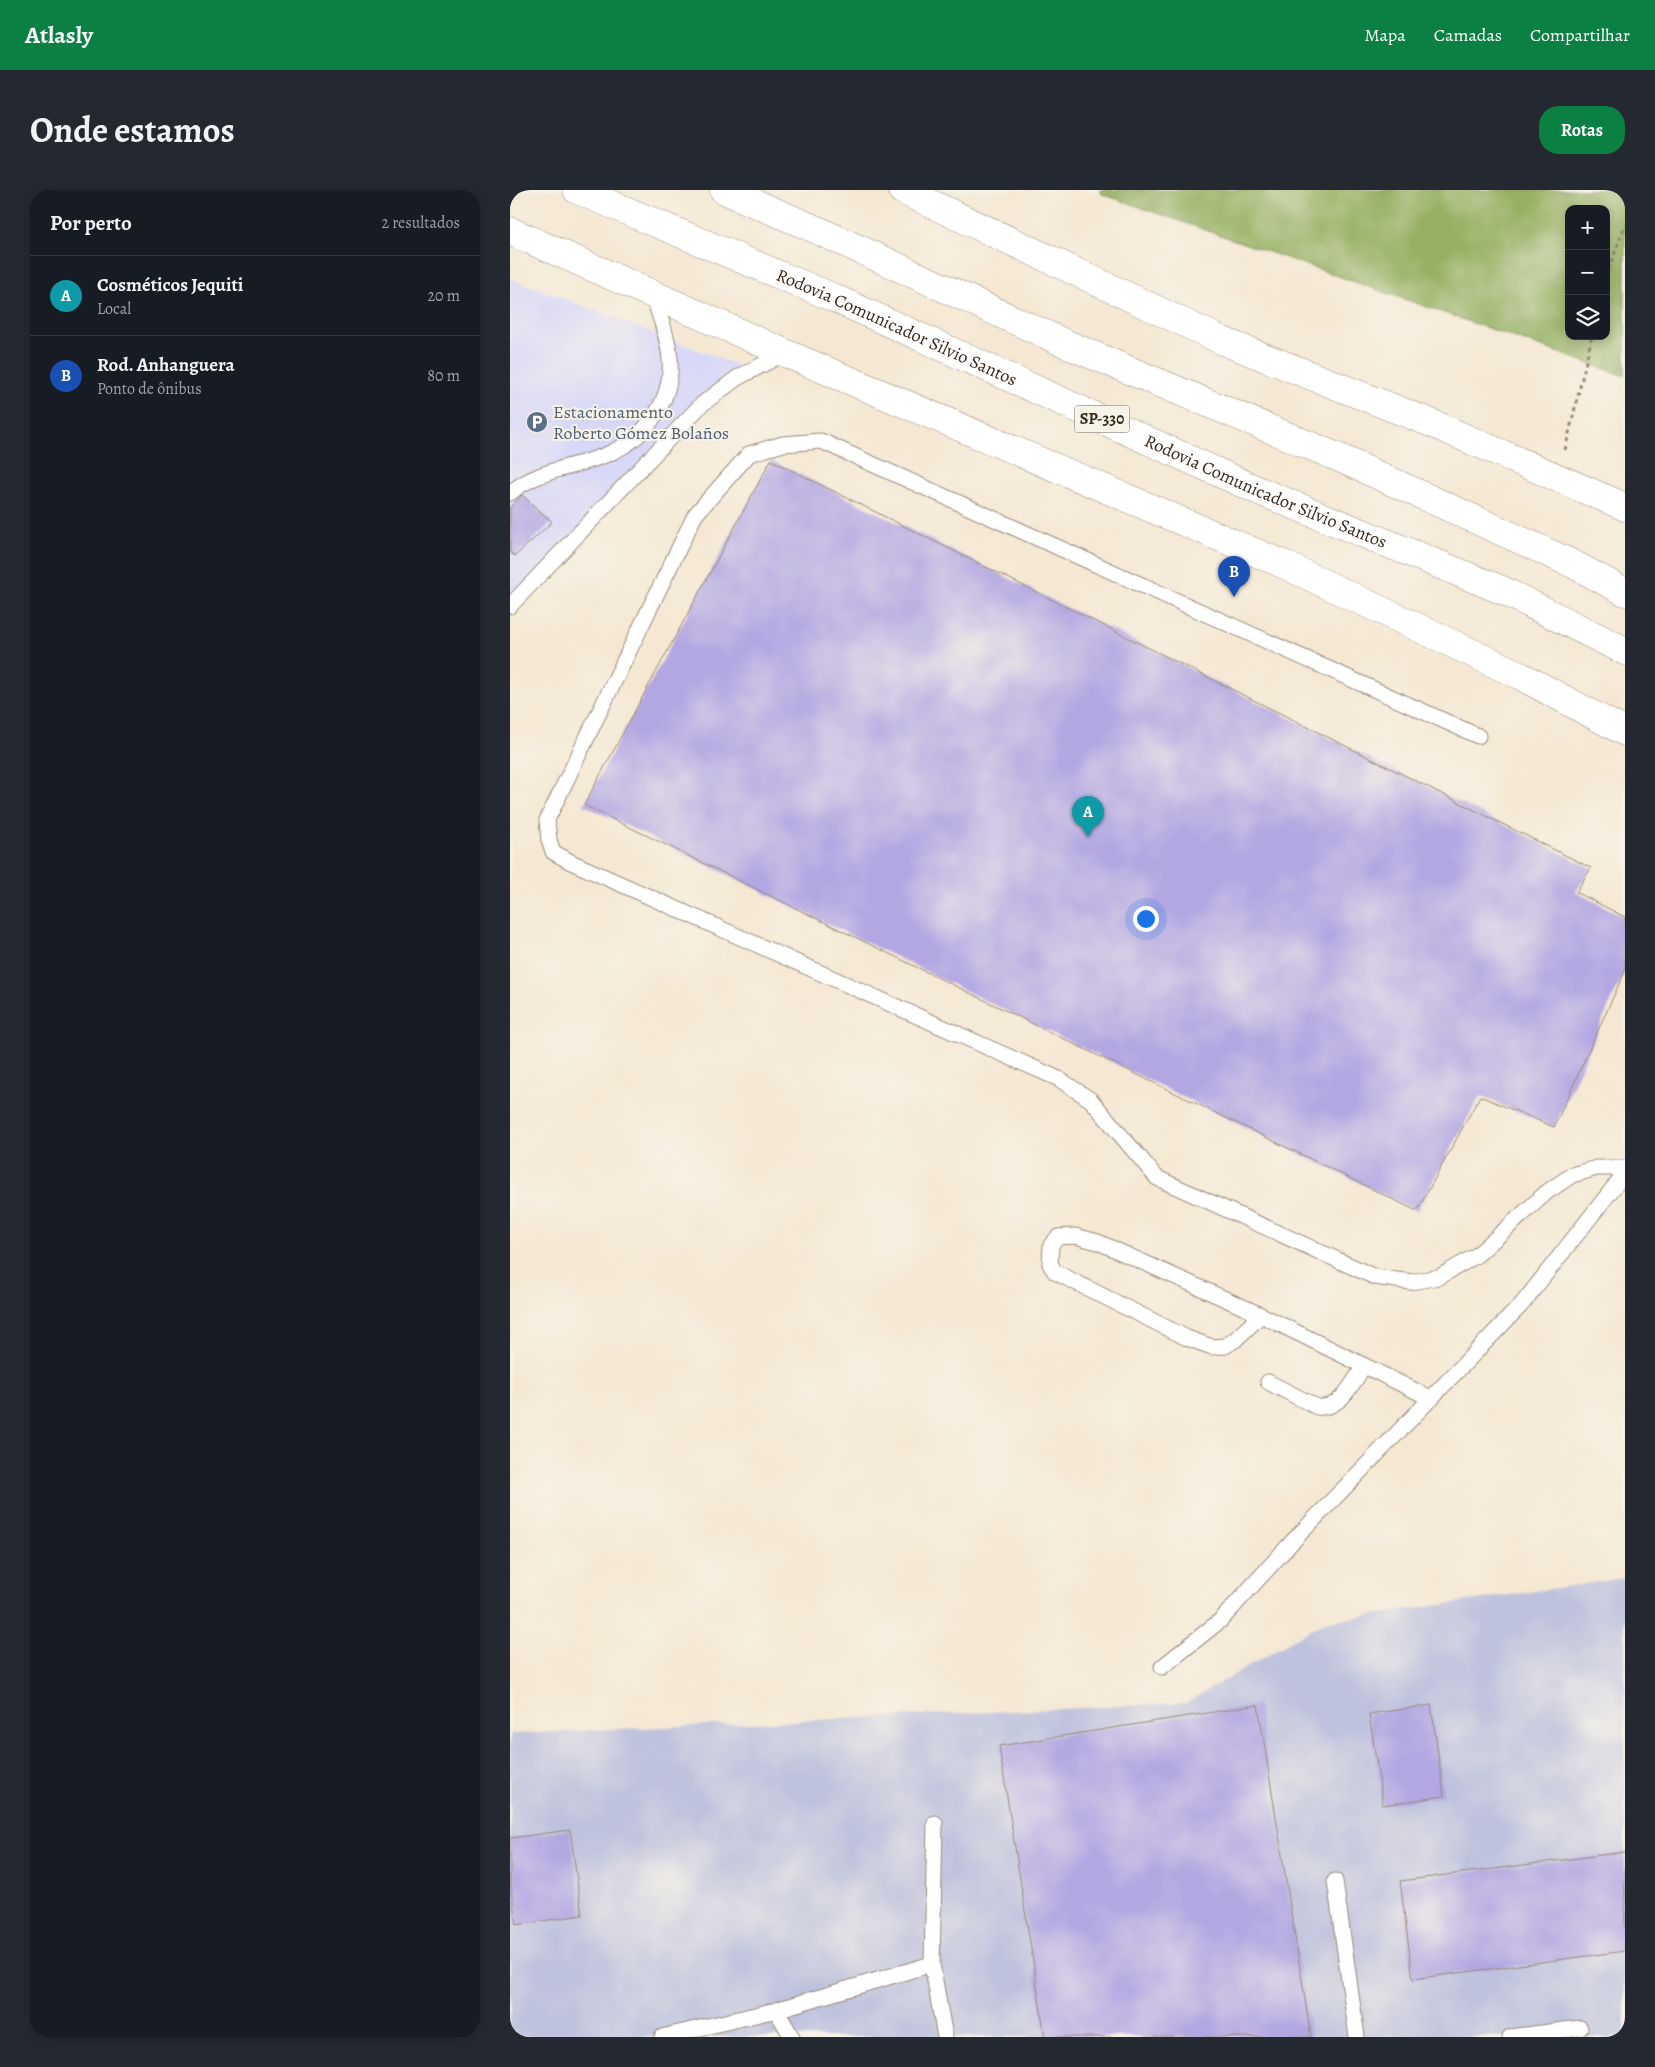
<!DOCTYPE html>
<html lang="pt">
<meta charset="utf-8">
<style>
:root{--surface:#171b24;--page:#242831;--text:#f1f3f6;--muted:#9ea1a6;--line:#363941;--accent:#0b8043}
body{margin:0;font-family:Alegreya,serif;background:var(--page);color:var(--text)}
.controls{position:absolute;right:15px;top:15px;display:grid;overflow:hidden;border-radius:10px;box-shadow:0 2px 12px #0003}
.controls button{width:45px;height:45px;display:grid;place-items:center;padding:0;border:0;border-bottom:1px solid var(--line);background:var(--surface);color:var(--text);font:25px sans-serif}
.you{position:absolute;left:635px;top:728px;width:18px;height:18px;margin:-12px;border:4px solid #fff;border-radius:50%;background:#1a73e8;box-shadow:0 0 0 8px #1a73e833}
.badge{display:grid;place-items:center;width:32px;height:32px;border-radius:50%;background:var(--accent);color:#fff;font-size:16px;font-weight:700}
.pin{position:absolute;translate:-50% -41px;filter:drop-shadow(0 1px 2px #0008)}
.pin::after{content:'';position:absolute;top:26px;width:18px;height:15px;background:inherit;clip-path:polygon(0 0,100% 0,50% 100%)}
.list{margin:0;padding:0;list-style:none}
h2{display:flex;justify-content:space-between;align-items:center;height:65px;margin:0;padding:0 20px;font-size:21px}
h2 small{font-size:16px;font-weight:400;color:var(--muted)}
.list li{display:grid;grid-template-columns:32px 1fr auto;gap:15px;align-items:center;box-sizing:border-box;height:80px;padding:0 20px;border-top:1px solid var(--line)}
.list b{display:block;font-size:19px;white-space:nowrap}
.list p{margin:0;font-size:16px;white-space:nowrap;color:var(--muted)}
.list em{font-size:16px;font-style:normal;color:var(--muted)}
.icon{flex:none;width:28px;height:28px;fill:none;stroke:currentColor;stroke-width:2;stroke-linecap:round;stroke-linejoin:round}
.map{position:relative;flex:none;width:1115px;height:1847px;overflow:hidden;border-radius:20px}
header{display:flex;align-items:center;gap:30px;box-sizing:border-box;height:70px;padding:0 25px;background:var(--accent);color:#fff}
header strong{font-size:24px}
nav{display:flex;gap:28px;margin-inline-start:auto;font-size:18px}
.intro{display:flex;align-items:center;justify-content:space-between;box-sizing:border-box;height:120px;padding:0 30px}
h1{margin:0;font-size:35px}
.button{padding:12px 22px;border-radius:20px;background:var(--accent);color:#fff;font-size:18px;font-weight:700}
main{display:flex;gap:30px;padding:0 30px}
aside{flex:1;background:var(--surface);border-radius:20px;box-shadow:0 2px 12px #0003}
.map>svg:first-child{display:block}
.built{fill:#d7d7f8}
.industrial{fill:#bfc2dd}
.forest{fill:#95b062;stroke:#686d40;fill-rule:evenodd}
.building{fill:#b3a7e2}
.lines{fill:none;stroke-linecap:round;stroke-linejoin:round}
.service-casing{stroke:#988978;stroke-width:17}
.secondary-casing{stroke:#988978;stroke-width:29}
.motorway-casing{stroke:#988978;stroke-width:29}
.path{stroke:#988978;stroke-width:3;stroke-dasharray:4 4;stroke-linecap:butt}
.service{stroke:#fff;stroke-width:15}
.secondary{stroke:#fff;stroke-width:28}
.motorway{stroke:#fff;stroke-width:28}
.labels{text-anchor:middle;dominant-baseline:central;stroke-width:4;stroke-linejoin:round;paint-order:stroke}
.shield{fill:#f7f3e8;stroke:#73665b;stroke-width:1}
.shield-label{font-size:16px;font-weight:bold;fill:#3b2a1e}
.street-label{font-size:18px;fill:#3b2a1e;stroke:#f7f3e8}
.service-label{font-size:18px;fill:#4e5e75;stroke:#f7f3e8;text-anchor:start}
</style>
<header>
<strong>Atlasly</strong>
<nav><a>Mapa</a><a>Camadas</a><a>Compartilhar</a></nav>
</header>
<div class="intro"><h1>Onde estamos</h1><a class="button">Rotas</a></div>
<main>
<aside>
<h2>Por perto<small>2 resultados</small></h2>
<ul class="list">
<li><span class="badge" style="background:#0f9aa8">A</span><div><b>Cosméticos Jequiti</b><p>Local</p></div><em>20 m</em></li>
<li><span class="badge" style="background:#1a4fb4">B</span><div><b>Rod. Anhanguera</b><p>Ponto de ônibus</p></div><em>80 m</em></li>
</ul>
</aside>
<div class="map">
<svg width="1115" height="1847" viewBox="0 0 1115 1847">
<rect width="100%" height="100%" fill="#f7f3e8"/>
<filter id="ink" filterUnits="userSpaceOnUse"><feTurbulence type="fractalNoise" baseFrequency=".02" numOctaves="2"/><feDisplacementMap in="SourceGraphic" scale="10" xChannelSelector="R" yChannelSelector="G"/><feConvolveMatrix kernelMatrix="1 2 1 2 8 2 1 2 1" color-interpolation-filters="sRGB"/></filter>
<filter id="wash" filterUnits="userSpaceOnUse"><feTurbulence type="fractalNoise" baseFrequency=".0096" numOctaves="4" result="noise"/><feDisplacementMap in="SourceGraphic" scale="20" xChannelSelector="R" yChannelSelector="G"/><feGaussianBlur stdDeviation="1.12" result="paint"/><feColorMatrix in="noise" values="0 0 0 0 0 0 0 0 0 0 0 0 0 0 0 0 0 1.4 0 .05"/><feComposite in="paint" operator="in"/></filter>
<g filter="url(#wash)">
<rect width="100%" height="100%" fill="#f5e8d3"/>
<path class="built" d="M0 88 235 178 0 423Z"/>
<path class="industrial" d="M1115 1388V1847H0V1544L676 1513 814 1432Z"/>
<path class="forest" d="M590 0H1115V186L592 4ZM1059 19H1096V146H1059Z"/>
<g id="blocks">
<path class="building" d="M261 270 1081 678 1066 702 1115 727V781L1044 937 970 906 907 1021 74 615Z
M12 305 42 332 5 366 0 362V318Z
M748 1515 801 1847H535L489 1556Z
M921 1515 934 1606 873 1615 859 1524Z
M60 1640 72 1725 6 1735 0 1691V1648Z
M1115 1662V1761L903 1789 890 1691Z"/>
</g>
</g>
<g filter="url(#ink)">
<use href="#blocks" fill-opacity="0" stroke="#988978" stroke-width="1"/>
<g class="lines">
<g class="service-casing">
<path id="service" d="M0 303C28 279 66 278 98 264 136 248 163 211 160 169 158 146 149 125 142 103
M0 416 191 215 227 188 275 163
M968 546 311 251 273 254 239 264 185 325 37 630 39 650 43 662 61 672 549 889 581 910 647 988 865 1087 901 1092 929 1087 967 1065 1037 1002 1062 985 1087 978H1115
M751 1125 725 1150 715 1156 702 1157 677 1148 545 1082 540 1074 541 1055 548 1047 565 1046 588 1052 751 1125 922 1209
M758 1192 807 1217C831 1220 843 1192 854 1176
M652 1477 711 1430 782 1352 1012 1114 1115 983
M425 1633 422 1774 435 1847
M825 1691 847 1847
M266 1820 282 1847
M152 1847 266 1820 422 1774
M1000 1847 1070 1838"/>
</g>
<g class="secondary-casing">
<path id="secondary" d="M392 0 713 151 921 233 1115 317
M0 41 275 163 775 375 1009 485 1115 542"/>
</g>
<g class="motorway-casing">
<g id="motorway">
<path id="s1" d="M67 0 322 107 747 300 994 401 1115 461"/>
<path d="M214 0 307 40 561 156 832 269 1063 374 1115 402"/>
</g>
</g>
<path class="path" d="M1096 87 1115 35
M1055 260 1082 146"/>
<use href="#service" class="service"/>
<use href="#secondary" class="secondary"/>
<use href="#motorway" class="motorway"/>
</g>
</g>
<defs>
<g id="parking-disc" transform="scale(1.125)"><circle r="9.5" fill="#5c6f8a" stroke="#f7f3e8"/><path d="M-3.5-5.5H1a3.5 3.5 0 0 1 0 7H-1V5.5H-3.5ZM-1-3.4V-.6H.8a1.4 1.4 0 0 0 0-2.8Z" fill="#fff"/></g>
</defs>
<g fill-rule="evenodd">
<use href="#parking-disc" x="27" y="232"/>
</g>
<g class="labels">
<rect class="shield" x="564.5" y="215.5" width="55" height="27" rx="4"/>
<g class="shield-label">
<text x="592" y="229">SP-330</text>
</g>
<g class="street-label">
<text stroke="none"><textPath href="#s1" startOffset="348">Rodovia Comunicador Silvio Santos</textPath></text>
<text stroke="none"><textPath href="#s1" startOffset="752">Rodovia Comunicador Silvio Santos</textPath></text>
</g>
<g class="service-label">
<text x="43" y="222">Estacionamento<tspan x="43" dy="21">Roberto Gómez Bolaños</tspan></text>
</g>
</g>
</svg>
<div class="controls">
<button>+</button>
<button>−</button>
<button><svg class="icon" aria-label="layers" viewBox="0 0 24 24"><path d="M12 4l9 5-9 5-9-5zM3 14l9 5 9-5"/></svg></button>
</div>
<div class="you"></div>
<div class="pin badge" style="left:578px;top:647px;background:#0f9aa8">A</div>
<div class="pin badge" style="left:724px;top:407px;background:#1a4fb4">B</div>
</div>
</main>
